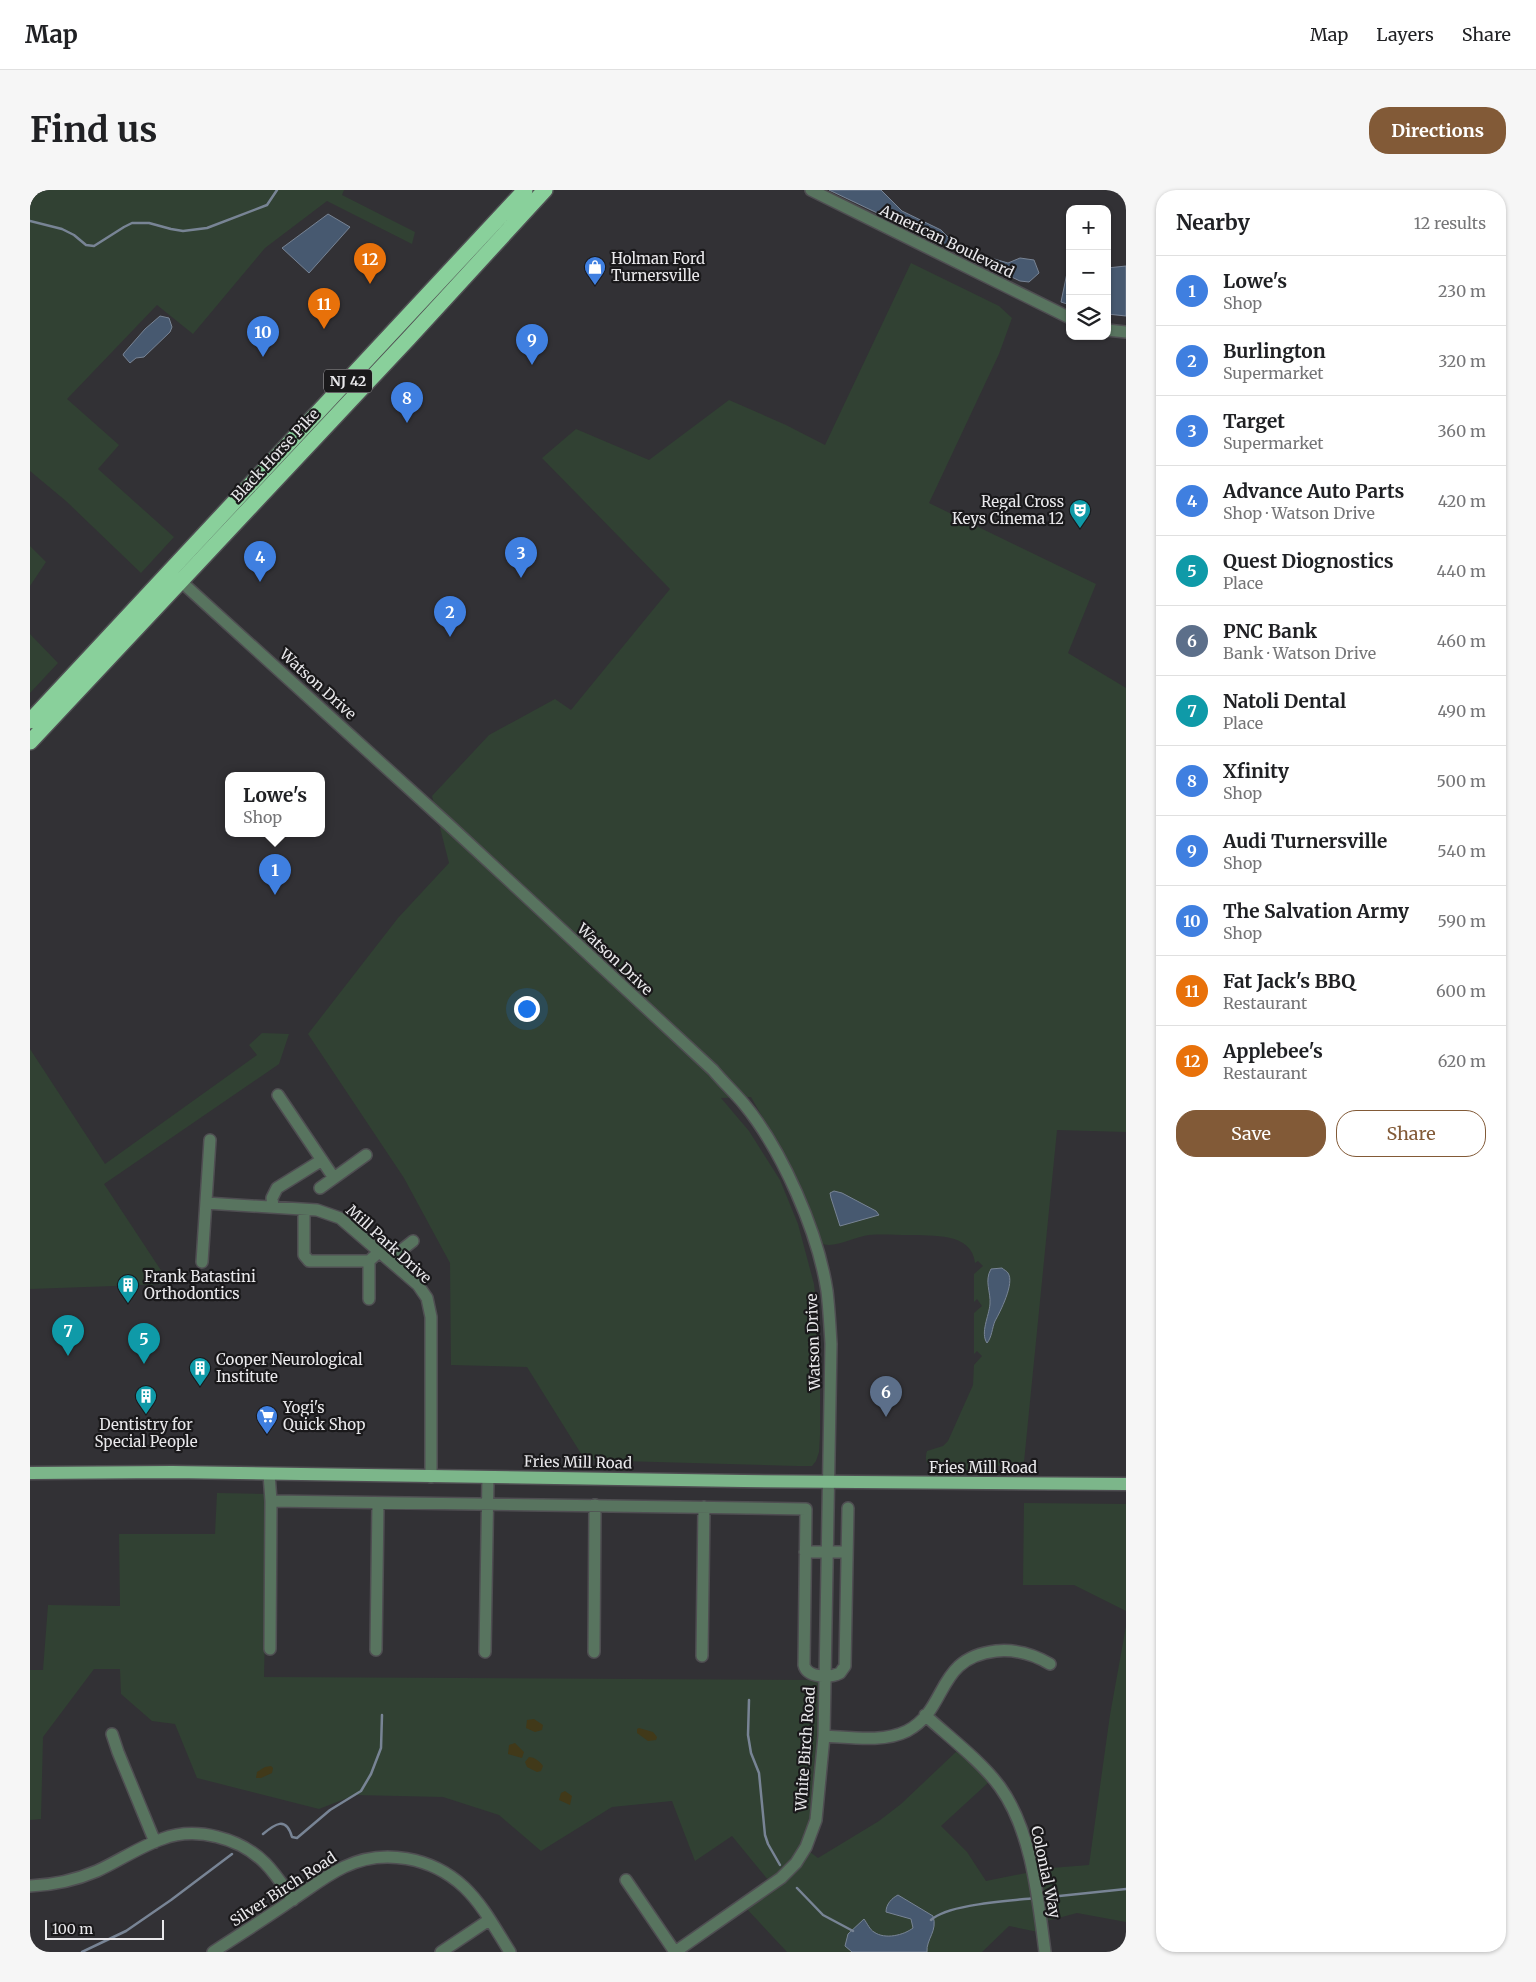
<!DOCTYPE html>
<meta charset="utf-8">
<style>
:root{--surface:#fff;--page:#f6f6f6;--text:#202124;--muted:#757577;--line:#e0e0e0;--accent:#825a37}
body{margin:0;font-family:Merriweather,serif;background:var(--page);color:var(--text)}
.controls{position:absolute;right:15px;top:15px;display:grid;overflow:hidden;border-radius:10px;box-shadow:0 1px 4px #0004}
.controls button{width:45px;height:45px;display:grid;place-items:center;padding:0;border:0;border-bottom:1px solid var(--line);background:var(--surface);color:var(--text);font:25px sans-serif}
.scale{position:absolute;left:15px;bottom:12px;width:119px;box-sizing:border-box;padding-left:5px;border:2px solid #e9e8eb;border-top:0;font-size:14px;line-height:18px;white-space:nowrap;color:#e9e8eb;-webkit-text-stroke:4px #1a191b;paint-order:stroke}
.you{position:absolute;left:496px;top:818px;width:18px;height:18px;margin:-12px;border:4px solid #fff;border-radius:50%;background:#1a73e8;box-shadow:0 0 0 8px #1a73e833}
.badge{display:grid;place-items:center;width:32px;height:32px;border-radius:50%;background:var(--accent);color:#fff;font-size:16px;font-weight:700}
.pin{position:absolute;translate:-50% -41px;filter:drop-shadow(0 1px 2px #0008)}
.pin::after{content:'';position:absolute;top:26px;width:18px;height:15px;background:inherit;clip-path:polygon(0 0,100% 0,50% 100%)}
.popup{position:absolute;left:195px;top:582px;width:100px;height:65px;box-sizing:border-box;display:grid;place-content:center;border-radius:10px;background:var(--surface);filter:drop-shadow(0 1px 4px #0005);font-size:16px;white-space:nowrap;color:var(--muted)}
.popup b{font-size:19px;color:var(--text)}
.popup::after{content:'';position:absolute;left:50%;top:100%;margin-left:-10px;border:10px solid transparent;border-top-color:var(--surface)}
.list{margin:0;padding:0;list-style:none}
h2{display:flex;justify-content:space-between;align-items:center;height:65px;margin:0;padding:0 20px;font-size:21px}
h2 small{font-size:16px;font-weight:400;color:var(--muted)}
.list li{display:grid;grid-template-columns:32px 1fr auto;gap:15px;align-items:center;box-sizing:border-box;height:70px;padding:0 20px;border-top:1px solid var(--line)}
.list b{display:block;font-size:19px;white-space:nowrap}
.list p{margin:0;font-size:16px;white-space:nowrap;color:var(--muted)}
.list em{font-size:16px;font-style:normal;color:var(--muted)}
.actions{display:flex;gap:10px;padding:15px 20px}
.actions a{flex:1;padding:11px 0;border:1px solid var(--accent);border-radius:20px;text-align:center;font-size:18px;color:var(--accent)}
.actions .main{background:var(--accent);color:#fff}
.icon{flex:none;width:28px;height:28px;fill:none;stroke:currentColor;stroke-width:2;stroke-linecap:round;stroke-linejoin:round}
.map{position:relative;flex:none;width:1096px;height:1762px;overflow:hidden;border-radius:20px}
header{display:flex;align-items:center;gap:30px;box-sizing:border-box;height:70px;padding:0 25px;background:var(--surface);border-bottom:1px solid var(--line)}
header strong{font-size:24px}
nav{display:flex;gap:28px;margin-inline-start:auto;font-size:18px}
.intro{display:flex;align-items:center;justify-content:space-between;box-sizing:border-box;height:120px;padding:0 30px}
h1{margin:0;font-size:35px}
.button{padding:12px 22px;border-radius:20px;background:var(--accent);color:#fff;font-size:18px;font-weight:700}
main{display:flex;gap:30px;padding:0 30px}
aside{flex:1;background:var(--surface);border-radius:20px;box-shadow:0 1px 4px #0004}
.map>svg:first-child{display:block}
.green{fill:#314133}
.sand{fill:#413919}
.water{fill:#475970;stroke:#788495}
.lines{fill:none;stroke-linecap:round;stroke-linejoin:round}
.stream{stroke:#788495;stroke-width:2.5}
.minor-casing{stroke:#4f4e52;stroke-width:14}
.major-casing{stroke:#4f4e52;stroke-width:15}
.highway-casing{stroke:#4f4e52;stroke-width:18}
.minor{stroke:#58745f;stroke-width:11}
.major{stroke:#7cb68a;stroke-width:12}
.highway{stroke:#89d09b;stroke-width:15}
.labels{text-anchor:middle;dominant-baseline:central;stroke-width:4.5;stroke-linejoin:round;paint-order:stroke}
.shield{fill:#1a191b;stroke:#abaaad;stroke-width:1}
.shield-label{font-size:14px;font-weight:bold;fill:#e9e8eb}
.street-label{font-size:15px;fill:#e9e8eb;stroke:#1a191b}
.poi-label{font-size:15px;fill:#e9e8eb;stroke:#1a191b;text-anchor:start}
</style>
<header>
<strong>Map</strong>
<nav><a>Map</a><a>Layers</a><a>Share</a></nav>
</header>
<div class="intro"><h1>Find us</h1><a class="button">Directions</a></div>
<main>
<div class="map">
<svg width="1096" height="1762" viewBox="0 0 1096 1762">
<rect width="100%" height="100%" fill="#323135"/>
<path class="green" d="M0 0H314L312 5 385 42 382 54 297 11 235 58 163 144 127 115 37 209 89 255 68 279 144 347 111 383 36 311 0 281Z
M881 73 969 116 982 128 969 164 899 313 1066 394 1038 463 1096 498V942L1027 940 994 1272 977 1273 956 1280H905C897 1275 894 1270 897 1261L913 1256 918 1251 943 1195 944 1175 952 1166 947 1161 944 1164V1123L952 1116 947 1109 944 1112V1084L953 1076 948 1071 945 1073C942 1042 902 1046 878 1045 866 1045 852 1044 839 1045 826 1046 802 1060 791 1053L766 987 721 907 691 908 719 941 750 990 768 1034 784 1094 790 1149V1245L789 1262 786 1271 782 1276H768L555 1270 497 1177 421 1175 420 1073 374 988 278 844 368 728 419 673 402 606 459 545 525 509 541 520 640 399 512 268 546 239 619 270 699 210 756 235 795 255Z
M0 356 16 372 0 396Z
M0 444 28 473 0 503Z
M232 843 259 844 249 874 74 994 140 1094 0 1099V859L75 974 227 865 219 855Z
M187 1303 238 1304 234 1487 795 1490 791 1611 776 1659 788 1668 849 1631 871 1614 928 1560 960 1591 911 1636 937 1662 956 1691 996 1683 1008 1679 1059 1675 1080 1525 1096 1436V1732L1047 1723 1017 1731 1008 1742 979 1736 952 1762H757L715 1717 743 1696 702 1646 665 1671 642 1611 582 1617 511 1661 469 1625 413 1607 325 1605 289 1619 167 1588 145 1534 122 1531 91 1504 90 1479H64L13 1547 11 1629 0 1630V1480H13L18 1415 90 1416 89 1344H185Z
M994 1313 1096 1314V1421L1044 1395H993Z"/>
<path class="sand" d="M504 1529 513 1535 512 1540 505 1542 496 1538 497 1530Z
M609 1538 623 1542 627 1547 626 1550 618 1551 607 1543V1539Z
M485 1553 494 1562 492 1568 478 1564 479 1555Z
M499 1567C504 1567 511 1572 513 1576L511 1581 507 1582 497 1577 495 1572Z
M241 1576 243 1578 242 1583 231 1588H226L227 1582 235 1577Z
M535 1601 542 1606 540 1615 529 1610 531 1603Z"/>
<path class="water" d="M799 0H851L872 21 911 40 930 59 978 73 990 68 1004 70 1009 83 999 92 990 91Z
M298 24 320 37 279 83 252 58Z
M1096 76V126L1077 124V78Z
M1037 83H1040V115L1031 112Z
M130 126 139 128 142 137 140 142 114 167 106 168 100 173 93 165 94 163 115 139Z
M804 1001 812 1003 846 1021 849 1025 810 1036 801 1008 800 1003Z
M972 1078C974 1080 977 1081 978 1083 985 1093 970 1122 965 1131 962 1138 962 1147 957 1153 950 1143 959 1126 960 1114 961 1102 954 1091 961 1079Z
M868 1705 903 1726C908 1741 896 1749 897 1762H822L815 1756 818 1744 834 1729C837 1733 840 1740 844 1742 855 1750 874 1745 883 1738L881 1729 856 1722C856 1714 862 1708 868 1705Z"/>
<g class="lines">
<path class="stream" d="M0 31 32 39 44 45 56 55 64 56 94 37 102 33H119L141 39 153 41 177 38 237 15 247 0
M719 1510 718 1545 721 1563 729 1583 735 1645 738 1654 750 1675
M233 1644C245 1634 256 1626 262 1647L267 1648 300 1620 331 1601 341 1584 351 1558 352 1525
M767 1698 793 1725 823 1741
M1010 1708 1096 1699
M901 1730C918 1714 980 1711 1005 1708
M52 1762 96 1741 141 1710 202 1664"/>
<g class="minor-casing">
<path id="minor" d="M781 0 1040 128
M1077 140 1096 142
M145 386 418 634 683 880C693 892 704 902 714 914 752 960 788 1042 797 1101 799 1118 800 1137 801 1154L794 1546 786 1630 776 1657 766 1673 751 1688 645 1762
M248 905 304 988
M290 998 336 965
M176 1013 287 1020 310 1028 388 1095 397 1108 401 1127V1287
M243 1017 242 1008 247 998 292 970
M274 1020V1065L279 1071H339L349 1062
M359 1070 383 1051
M339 1071V1109
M172 1072 180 950
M239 1284 241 1311 240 1459
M241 1311 776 1319 774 1475C777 1488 800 1488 810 1483L815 1476 818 1318
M775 1362H817
M346 1460 348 1313
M455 1462 458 1287
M564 1462 565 1315
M672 1466 674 1317
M895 1525C919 1547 951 1571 970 1597 1002 1641 1008 1709 1015 1762
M82 1544 88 1562 125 1652
M794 1546C819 1547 853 1553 877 1541 919 1519 905 1468 966 1461 986 1459 1003 1464 1020 1474
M596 1690 645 1762
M0 1696C23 1695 46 1690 67 1681 89 1671 109 1657 132 1649 166 1636 210 1648 235 1673 246 1684 254 1697 263 1710
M183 1762C209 1745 236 1728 262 1710 279 1699 295 1686 314 1677 353 1658 402 1667 434 1697 453 1715 466 1740 480 1762
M411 1762 459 1730"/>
</g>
<g class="major-casing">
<path id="major" d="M0 1283 142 1282 713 1291 1096 1294"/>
</g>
<g class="highway-casing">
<path id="highway" d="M0 531 495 0
M0 552 379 148 515 0"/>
</g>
<use href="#minor" class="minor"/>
<use href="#major" class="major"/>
<use href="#highway" class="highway"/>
</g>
<defs>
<g id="shop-pin" transform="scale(1.125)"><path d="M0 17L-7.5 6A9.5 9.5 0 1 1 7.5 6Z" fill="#3f7fe0" stroke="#1a191b"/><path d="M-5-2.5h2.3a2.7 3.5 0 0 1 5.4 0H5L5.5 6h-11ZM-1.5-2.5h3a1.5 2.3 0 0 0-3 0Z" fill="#fff"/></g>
<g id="theatre-pin" transform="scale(1.125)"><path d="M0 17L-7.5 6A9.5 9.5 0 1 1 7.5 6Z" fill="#0f9aa8" stroke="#1a191b"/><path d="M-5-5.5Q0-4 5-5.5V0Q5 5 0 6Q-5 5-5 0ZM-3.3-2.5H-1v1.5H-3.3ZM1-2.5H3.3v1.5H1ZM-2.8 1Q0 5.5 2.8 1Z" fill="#fff"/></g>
<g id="building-pin" transform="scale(1.125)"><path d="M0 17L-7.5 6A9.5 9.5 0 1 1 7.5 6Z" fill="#0f9aa8" stroke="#1a191b"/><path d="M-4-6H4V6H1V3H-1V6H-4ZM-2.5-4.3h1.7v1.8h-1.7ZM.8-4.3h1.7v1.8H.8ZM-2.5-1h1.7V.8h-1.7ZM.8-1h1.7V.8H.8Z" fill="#fff"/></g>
<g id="supermarket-pin" transform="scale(1.125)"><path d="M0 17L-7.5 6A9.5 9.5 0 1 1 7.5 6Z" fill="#3f7fe0" stroke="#1a191b"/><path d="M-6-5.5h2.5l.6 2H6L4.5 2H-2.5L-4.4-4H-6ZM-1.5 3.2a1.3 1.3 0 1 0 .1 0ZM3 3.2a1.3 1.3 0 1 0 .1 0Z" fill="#fff"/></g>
</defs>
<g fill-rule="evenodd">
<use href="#shop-pin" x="565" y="77"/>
<use href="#theatre-pin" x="1050" y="320"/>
<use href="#building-pin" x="98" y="1095"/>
<use href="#building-pin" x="170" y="1178"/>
<use href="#building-pin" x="116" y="1206"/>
<use href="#supermarket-pin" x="237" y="1226"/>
</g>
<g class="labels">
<rect class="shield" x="294" y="179.5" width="48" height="23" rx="4"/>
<g class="shield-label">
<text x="318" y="191">NJ 42</text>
</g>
<g class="street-label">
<text transform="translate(917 51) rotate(26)">American Boulevard</text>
<text transform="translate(245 265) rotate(-47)">Black Horse Pike</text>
<text transform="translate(288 494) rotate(42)">Watson Drive</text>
<text transform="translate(585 769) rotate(43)">Watson Drive</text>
<text transform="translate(359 1054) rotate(42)">Mill Park Drive</text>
<text transform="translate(783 1152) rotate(-92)">Watson Drive</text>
<text transform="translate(548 1272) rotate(1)">Fries Mill Road</text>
<text x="953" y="1277">Fries Mill Road</text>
<text transform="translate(775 1559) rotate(-86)">White Birch Road</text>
<text transform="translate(1016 1682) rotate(78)">Colonial Way</text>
<text transform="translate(253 1699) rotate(-33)">Silver Birch Road</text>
</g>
<g class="poi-label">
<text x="581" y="68">Holman Ford<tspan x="581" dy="17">Turnersville</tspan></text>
<text x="1034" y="311" text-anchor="end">Regal Cross<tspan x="1034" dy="17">Keys Cinema 12</tspan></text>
<text x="114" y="1086">Frank Batastini<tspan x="114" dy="17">Orthodontics</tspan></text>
<text x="186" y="1169">Cooper Neurological<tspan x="186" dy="17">Institute</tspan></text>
<text x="253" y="1217">Yogi's<tspan x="253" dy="17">Quick Shop</tspan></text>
<text x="116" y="1234" text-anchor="middle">Dentistry for<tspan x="116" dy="17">Special People</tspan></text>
</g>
</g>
</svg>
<div class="controls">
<button>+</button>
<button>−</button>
<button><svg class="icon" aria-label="layers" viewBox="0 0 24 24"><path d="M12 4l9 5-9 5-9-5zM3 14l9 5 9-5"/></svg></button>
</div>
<div class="scale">100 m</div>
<div class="you"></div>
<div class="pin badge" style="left:245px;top:705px;background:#3f7fe0">1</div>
<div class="popup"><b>Lowe's</b>Shop</div>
<div class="pin badge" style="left:420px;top:447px;background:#3f7fe0">2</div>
<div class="pin badge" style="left:491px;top:388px;background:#3f7fe0">3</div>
<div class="pin badge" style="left:230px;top:392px;background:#3f7fe0">4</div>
<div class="pin badge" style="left:114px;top:1174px;background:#0f9aa8">5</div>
<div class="pin badge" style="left:856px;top:1227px;background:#5c6f8a">6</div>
<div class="pin badge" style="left:38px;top:1166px;background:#0f9aa8">7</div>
<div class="pin badge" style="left:377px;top:233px;background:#3f7fe0">8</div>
<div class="pin badge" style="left:502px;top:175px;background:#3f7fe0">9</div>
<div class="pin badge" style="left:233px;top:167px;background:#3f7fe0">10</div>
<div class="pin badge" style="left:294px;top:139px;background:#e8710a">11</div>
<div class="pin badge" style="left:340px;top:94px;background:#e8710a">12</div>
</div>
<aside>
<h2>Nearby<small>12 results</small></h2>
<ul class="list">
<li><span class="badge" style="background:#3f7fe0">1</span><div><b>Lowe's</b><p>Shop</p></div><em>230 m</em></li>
<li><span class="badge" style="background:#3f7fe0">2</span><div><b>Burlington</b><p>Supermarket</p></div><em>320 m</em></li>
<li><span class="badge" style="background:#3f7fe0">3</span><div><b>Target</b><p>Supermarket</p></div><em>360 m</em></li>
<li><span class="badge" style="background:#3f7fe0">4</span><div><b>Advance Auto Parts</b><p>Shop · Watson Drive</p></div><em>420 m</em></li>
<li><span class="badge" style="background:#0f9aa8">5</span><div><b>Quest Diognostics</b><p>Place</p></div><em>440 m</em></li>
<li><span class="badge" style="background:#5c6f8a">6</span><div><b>PNC Bank</b><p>Bank · Watson Drive</p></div><em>460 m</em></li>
<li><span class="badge" style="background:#0f9aa8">7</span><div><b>Natoli Dental</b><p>Place</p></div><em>490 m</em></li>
<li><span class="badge" style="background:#3f7fe0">8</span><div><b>Xfinity</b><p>Shop</p></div><em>500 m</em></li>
<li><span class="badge" style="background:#3f7fe0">9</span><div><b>Audi Turnersville</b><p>Shop</p></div><em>540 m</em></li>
<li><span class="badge" style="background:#3f7fe0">10</span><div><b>The Salvation Army</b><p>Shop</p></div><em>590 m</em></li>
<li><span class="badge" style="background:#e8710a">11</span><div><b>Fat Jack's BBQ</b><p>Restaurant</p></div><em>600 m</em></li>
<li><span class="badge" style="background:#e8710a">12</span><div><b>Applebee's</b><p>Restaurant</p></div><em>620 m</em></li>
</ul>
<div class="actions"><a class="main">Save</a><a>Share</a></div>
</aside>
</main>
